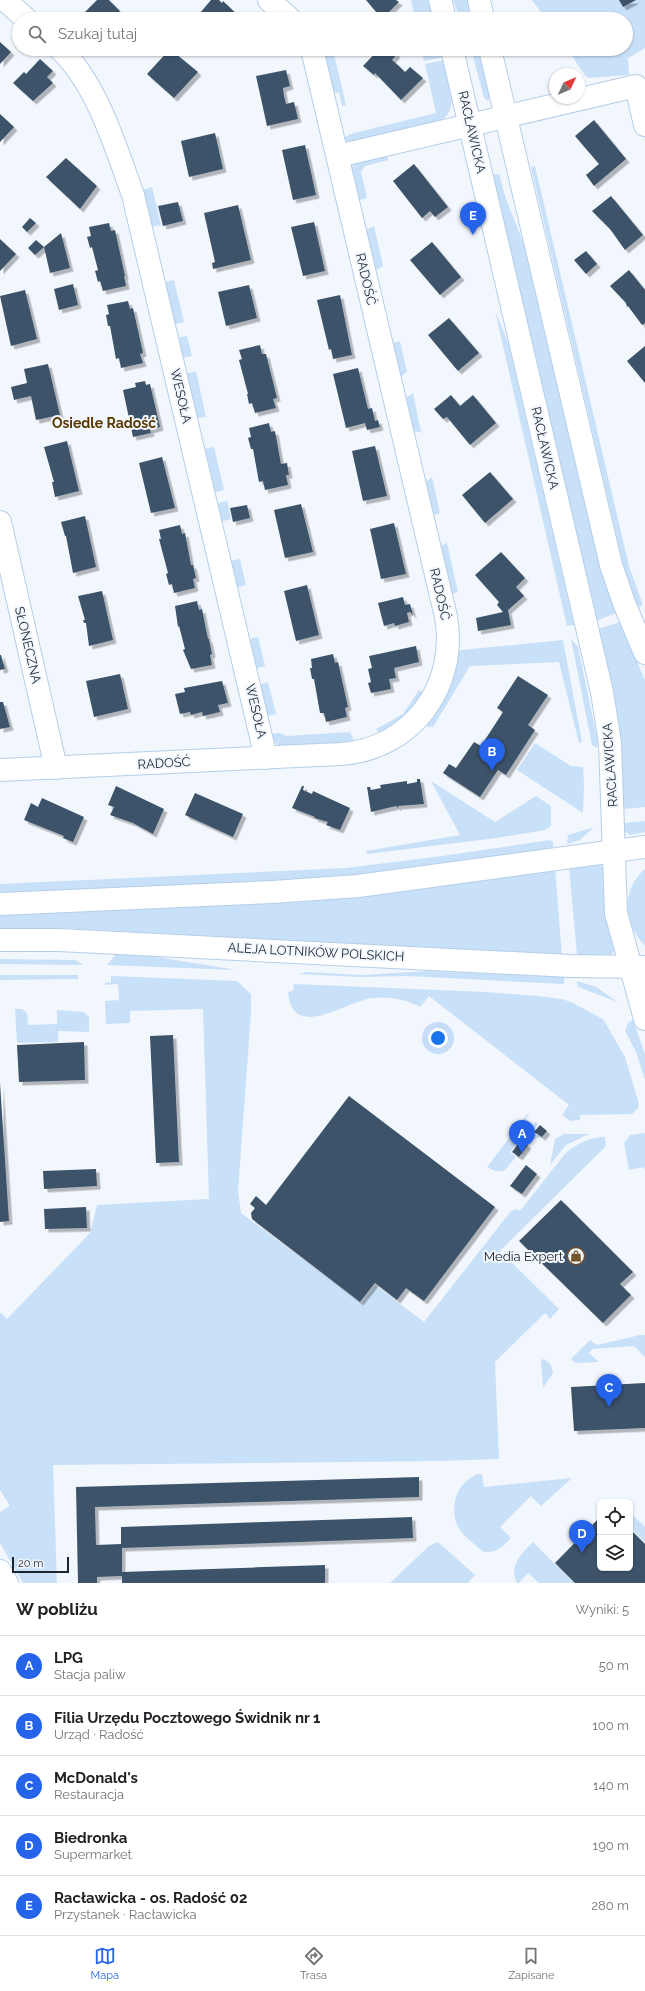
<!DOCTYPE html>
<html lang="pl">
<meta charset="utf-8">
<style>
:root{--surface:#fff;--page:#f6f6f6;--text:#202124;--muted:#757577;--line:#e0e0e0;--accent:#2563eb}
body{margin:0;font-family:Raleway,sans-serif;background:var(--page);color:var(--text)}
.controls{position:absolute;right:12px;bottom:12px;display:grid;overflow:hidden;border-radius:6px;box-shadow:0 1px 3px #0004}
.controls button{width:36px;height:36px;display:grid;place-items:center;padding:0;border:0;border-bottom:1px solid var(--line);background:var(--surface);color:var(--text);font:20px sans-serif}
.compass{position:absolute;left:549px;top:68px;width:36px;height:36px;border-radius:50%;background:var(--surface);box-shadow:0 1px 3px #0004;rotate:46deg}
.scale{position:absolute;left:12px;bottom:10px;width:57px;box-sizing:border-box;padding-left:4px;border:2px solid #1b252f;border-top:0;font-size:11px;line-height:14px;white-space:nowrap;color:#1b252f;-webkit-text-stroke:3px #f2f7fd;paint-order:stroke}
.you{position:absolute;left:438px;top:1038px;width:14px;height:14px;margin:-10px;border:3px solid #fff;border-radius:50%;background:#1a73e8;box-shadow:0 0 0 6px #1a73e833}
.badge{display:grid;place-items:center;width:26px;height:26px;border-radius:50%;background:var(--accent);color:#fff;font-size:13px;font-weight:700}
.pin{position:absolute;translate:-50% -33px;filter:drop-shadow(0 1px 2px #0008)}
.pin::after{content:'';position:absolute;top:21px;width:14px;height:12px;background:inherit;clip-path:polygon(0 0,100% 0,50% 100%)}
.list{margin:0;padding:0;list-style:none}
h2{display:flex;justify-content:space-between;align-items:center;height:52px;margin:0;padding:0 16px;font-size:17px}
h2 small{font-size:13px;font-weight:400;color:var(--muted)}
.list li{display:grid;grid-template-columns:26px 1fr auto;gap:12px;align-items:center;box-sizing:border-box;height:60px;padding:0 16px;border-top:1px solid var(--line)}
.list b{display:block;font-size:15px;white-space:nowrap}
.list p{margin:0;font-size:13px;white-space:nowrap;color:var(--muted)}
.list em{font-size:13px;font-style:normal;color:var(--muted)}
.icon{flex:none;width:22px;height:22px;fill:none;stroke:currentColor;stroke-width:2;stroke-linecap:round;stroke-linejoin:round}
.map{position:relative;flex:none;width:645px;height:1583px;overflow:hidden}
.search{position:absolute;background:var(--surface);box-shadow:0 1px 3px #0004;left:12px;right:12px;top:12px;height:44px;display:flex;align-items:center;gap:10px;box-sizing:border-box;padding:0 14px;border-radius:22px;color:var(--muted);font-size:15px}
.sheet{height:352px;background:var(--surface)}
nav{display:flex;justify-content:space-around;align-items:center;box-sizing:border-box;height:56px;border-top:1px solid var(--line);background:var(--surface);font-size:11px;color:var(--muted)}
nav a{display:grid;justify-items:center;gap:2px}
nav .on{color:var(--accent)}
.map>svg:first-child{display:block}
.green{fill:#c9e0f9}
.building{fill:#3d536a;filter:url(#shadow)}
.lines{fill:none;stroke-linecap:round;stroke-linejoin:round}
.minor-casing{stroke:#b4cee9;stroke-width:24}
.minor{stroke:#fff;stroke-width:22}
.labels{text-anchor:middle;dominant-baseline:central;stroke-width:4;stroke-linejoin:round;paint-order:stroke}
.street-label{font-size:13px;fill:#1b252f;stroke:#f2f7fd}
.poi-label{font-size:13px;fill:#1b252f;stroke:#f2f7fd;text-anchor:end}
.neighbourhood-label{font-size:14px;font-weight:bold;fill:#5a3700;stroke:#f2f7fd}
</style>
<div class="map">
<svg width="645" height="1583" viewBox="0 0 645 1583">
<defs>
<filter id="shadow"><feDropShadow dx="3.5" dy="3.5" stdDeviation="0" flood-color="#0004"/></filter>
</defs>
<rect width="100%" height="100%" fill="#f2f7fd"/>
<path class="green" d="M411 0H430L434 19H415Z
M453 0H468L472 19H460Z
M532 0H645V48L628 58 629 75 587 78 567 49H626V19H546Z
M421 49H442L444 57 424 61Z
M471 49H479C482 60 493 92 488 101L484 98Z
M333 50 346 105 342 106 339 92 331 94 322 56Z
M444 60C448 80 461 107 441 121L350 143 342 138 354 133 436 113 425 64Z
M387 153 388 160 365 166 361 172 367 198 356 201 351 167 357 162Z
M535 166 629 566 643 605 638 607 624 568 531 167Z
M499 174 506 199 525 247 603 578 616 613 596 621 493 175Z
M152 187 161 225 150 227 142 190Z
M374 226 383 266 373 272 364 231Z
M174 280 184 322 173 325 163 282Z
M495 311 509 345 574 625 567 626Z
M187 336 192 356 181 358 177 338Z
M400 341 407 372 401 377H398L393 343Z
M196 371 206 417 195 418 185 374Z
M413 393 421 432 411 431 403 400Z
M214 447 224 490 213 493 203 451 205 449Z
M432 477 440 513 430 516 423 484Z
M227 501 231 519 220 522 215 504Z
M447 543 458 592 451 594 438 548Z
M240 559 246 585 235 588 229 561Z
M620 622 645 680V807L624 809 618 722 598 629Z
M258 637 265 666 254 669 247 640Z
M571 639 578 647 598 743 597 748 592 745Z
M563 640 582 742 579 743 559 662 470 666 433 727H428L425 725 456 654 461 650Z
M268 682 276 714 266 716 258 685Z
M419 690 425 693 412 713 380 734 376 729 403 714Z
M350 732 355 743 279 746 273 741 270 734 280 733 286 736Z
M535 743 571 766 583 767 584 784 583 813 517 770Z
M431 781 495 822 536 796 551 806V826L545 830 497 838 367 854 366 851 460 835Z
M645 821V832L630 835 625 831 624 823Z
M594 827 580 840 567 844 568 835Z
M550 840 553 842V848L445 865 347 876 273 881 0 893V884L346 868 442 856Z
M600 864 605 871 615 949 613 953 609 956H577L569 867Z
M555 869 562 955 61 928 0 930V915L327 900 392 893Z
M645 869V946C623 924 621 889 645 869Z
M116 954 144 955 237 970 107 965Z
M0 959 75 960 84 965 0 964Z
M427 971 564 977V984L407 976 361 977 299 974 307 972 361 975Z
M0 975H78V979L0 980Z
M111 976 237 981 251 994V1013L238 1191 241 1213 361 1303 375 1285 424 1322 511 1211 517 1209 520 1211 564 1155C575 1144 590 1137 605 1137L606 1146 500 1251 559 1309 550 1319 545 1313 495 1362 499 1459 439 1461 53 1465 57 1583H23L0 1543V1512L10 1506 0 1490V1312L7 1319 90 1233 97 1205 209 1199 203 1009 130 1011V1023L106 1024 105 1001 119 1000 118 984 105 985V982L111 983Z
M577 981 596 987 618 1002 578 987Z
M294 984 485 992 538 996 562 999 571 1002 603 1019 625 1057 639 1104 638 1108 632 1114 580 1115V1120L570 1121 562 1115 569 1105 429 996 420 1007C406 999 388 996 372 998 344 1002 293 1042 288 992L293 991Z
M15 1009H22L27 1013 28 1025 57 1024V1010L84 1012 89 1017V1032L58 1031V1042L17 1043Z
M633 1020 645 1054V1080L636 1052 625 1031 628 1023Z
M528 1113H529L526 1119 533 1125 536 1121 538 1124 533 1132 540 1137 529 1140 528 1142 521 1138 510 1152 516 1157 504 1171H495L487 1167Z
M645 1133V1171L644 1167 629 1170 624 1143 630 1135Z
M564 1134H589L566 1145 550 1165 555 1139Z
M640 1335H645V1357L634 1346 592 1349 589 1353 599 1362 576 1363 571 1359 590 1340 597 1345Z
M544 1359 551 1365 553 1373 543 1388 541 1360Z
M478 1474H482L484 1487 572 1478 541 1506 531 1496 500 1527 511 1538C505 1544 498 1552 488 1552 482 1553 478 1547 473 1543 467 1538 460 1532 457 1525 449 1505 458 1481 478 1474Z
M630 1512 645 1527V1542L630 1527Z
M438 1542 475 1575 468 1583H390L429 1546Z
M533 1542 574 1583H539L528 1573 519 1583H517C508 1566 522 1553 533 1542Z"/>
<path class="building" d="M97 0H109L120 11 112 19H82L80 17Z
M211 0H219L222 3 223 1 242 19H207L200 13Z
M366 0H396L399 2 382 19Z
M619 0H636L623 7Z
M0 42 11 52 0 64Z
M170 49 198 72 174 98 147 74Z
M379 49H392L397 54 392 60 399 66 405 72 410 67 423 78 401 100 375 73 374 75 363 66Z
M40 59 53 71 47 77 53 83 33 101 13 83 24 72 26 74Z
M286 70 290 86 283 88 284 96 286 104 294 102 298 119 267 126 256 76Z
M0 114 14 127 0 142Z
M594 120 626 159 594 186 586 175 599 164 575 136Z
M215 133 223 169 189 177 181 141Z
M305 145 316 195 293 200 282 150Z
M66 158 97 186 80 209 46 177Z
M414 164 448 207 435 217 430 211 422 218 393 181Z
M611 196 643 235 625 250 610 229 592 211Z
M178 202 183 221 163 226 158 206Z
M238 205 251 260 213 269 212 263 215 262 204 213Z
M30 218 36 223 27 232 22 227Z
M314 222 325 271 303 276 291 227Z
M109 223 111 231 115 230 125 276H124L126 286 103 291 100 281 98 282 95 271 98 270 92 247 90 248 87 237 91 236 89 227Z
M61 233 70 268 50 273 44 247Z
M0 239 16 254 0 271Z
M36 240 44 247 35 255 28 248Z
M432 242 461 277 440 295 410 260Z
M586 251 597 264 586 274 574 260Z
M629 270 645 290V323L642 325 628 306 627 307 626 303 610 286Z
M73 284 78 305 59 310 54 289Z
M249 285 257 318 226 326 218 292Z
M25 290 37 339 11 346 0 296Z
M340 295 352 355 333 359 331 349 329 350 317 300Z
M128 301 130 309 133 308 143 353 140 354 143 363 121 368 119 358 116 359 110 326H108L106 315 109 314 107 305Z
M449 318 479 353 458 371 428 335Z
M260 345 262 354H266L277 398 273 399 276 408 255 413 252 403 249 404 247 394H248L239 360 242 359 239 350Z
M645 346V383L627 361Z
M48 364 60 415 36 420 31 396 14 400 11 387 27 383 24 369Z
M358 368 368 409 372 408 375 421 378 420 380 427 367 430 365 423 346 428 333 374Z
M145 381 146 385 150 384 160 427 150 430 151 433 133 437 123 390 136 387 135 383Z
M451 395 460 406 473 395 496 423 470 445 447 417 443 419 434 409Z
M269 423 271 432 275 431 281 464 287 463 289 475H286L288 485 265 490 263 481 259 482 253 449H251L248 438 251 437 249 428Z
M67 441 79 491 55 497 52 482H54L44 447Z
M375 446 387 496 363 501 352 451Z
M162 457 175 508 151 513 139 463Z
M490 472 513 499 485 523 462 495Z
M301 504 313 552 285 558 274 510Z
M247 505 250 518 233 522 230 508Z
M85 516 96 567 73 573 66 536H65L61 522Z
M394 523 406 574 381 579 370 529Z
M180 525 182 534 185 533 191 565H193L196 578 193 579 195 588 174 593 172 584 169 585 166 574 168 573 159 539H161L159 530Z
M501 552 525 578 516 587 524 596 508 610 511 625 478 631 476 618 503 612 497 605 499 602 475 575Z
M307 585 319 635 296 641 284 591Z
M102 591 113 640 89 646 86 623H84L83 620H85L78 596Z
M403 597 405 605 410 604 413 615 410 612 407 613 409 622 395 626 394 623 384 626 378 603Z
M197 601 199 610 202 609 208 639H209L212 654 210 655 212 665 191 669 183 650 185 649 179 626 178 627 175 606Z
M416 646 419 662 394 668 396 678 389 679 391 689 371 693 368 683 371 682 368 669 372 668 369 656Z
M333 654 335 663 338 662 348 707 345 708 347 717 326 722 324 713H320L314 679H312L310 668H312L311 659Z
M0 655H1L5 669 0 670Z
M120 674 128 709 94 717 86 681Z
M518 676 548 695 528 725 535 730 506 775 498 770 480 797 443 773 449 764 456 768 474 742 481 746 503 712 497 708Z
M222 681 228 703 218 705 220 712 203 716 202 712 191 715 190 712 180 714 175 694 185 692 184 688Z
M0 702H3L10 727 0 729Z
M417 779H420L424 804 398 806V808L396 806 371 812 367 787H370L371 790 381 788 380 785 407 781V784L417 782Z
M116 786 164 809 153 834 133 823 110 815 114 807 108 805Z
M302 786H304L303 790 312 794 313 791 350 808 340 830 326 825 328 822 314 818 315 817 292 808Z
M195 793 243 814 233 837 185 815Z
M42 798 84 817 73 842 63 838 64 836 24 820 31 803 38 807Z
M173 1035 179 1162 156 1163 150 1036Z
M84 1042 85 1080 19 1082 17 1045Z
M0 1083 9 1221 0 1222Z
M349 1096 495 1207 424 1301 406 1288 397 1300 375 1283 360 1302 252 1219 251 1213 255 1208 250 1204 256 1196 266 1205Z
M540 1125 547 1131 542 1137 534 1132Z
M521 1140 528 1145 519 1157 512 1152Z
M526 1165 537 1174 522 1194 510 1186Z
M96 1169 97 1186 44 1189 43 1171Z
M561 1200 633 1272 620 1284 631 1295 603 1323 519 1241Z
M86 1207 87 1228 45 1229 44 1209Z
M645 1383V1428L574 1431 571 1387Z
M419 1477V1497L95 1507 96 1545 121 1544V1527L412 1517 413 1538 122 1548V1572L325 1565V1583H122V1576L97 1577V1583H78L76 1487Z
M600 1517V1568H630V1529L645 1544V1583H575L555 1563Z"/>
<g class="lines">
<g class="minor-casing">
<path id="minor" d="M5 0 26 19
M269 0 290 19
M440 0 445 19
M479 0 483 19
M60 49C97 84 116 148 133 195L266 758
M452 49 602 692 610 743 616 913 645 1019
M490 49 611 565 624 603 645 653
M338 156 636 86 645 125
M0 522 56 768
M0 770 341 754C412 749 458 686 446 617L312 49
M0 904 273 892 358 886 645 847
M0 940H59L570 966 644 967
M0 1571 7 1583"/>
</g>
<use href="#minor" class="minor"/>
</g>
<defs>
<g id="shop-ring" transform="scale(0.9)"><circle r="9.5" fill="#f2f7fd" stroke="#74542a" stroke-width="1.5"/><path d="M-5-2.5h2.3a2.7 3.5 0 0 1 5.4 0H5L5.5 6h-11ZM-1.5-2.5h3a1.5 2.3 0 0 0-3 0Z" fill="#74542a"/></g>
</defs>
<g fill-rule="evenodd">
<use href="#shop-ring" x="576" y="1256"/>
</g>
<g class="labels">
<g class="street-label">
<text transform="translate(472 132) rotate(77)">RACŁAWICKA</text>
<text transform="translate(366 279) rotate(77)">RADOŚĆ</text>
<text transform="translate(181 396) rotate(77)">WESOŁA</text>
<text transform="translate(545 448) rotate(77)">RACŁAWICKA</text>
<text transform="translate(440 594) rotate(77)">RADOŚĆ</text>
<text transform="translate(28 645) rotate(77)">SŁONECZNA</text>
<text transform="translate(256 711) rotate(77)">WESOŁA</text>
<text transform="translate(164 763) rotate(-3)">RADOŚĆ</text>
<text transform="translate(610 765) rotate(-94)">RACŁAWICKA</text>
<text transform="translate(316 952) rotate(3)">ALEJA LOTNIKÓW POLSKICH</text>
</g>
<g class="poi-label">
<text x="563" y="1256">Media Expert</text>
</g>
<g class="neighbourhood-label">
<text x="104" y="423">Osiedle Radość</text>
</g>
</g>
</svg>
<div class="controls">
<button><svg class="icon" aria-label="locate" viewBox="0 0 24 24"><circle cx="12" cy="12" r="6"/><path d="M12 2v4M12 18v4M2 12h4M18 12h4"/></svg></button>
<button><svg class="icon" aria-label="layers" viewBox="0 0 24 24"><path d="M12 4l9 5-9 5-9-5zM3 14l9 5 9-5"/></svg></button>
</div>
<svg class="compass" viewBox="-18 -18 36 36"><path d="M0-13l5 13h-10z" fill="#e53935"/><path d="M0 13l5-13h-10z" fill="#757577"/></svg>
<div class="scale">20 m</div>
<div class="you"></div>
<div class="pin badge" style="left:522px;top:1153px">A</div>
<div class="pin badge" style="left:492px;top:771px">B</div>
<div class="pin badge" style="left:609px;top:1407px">C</div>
<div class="pin badge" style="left:582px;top:1553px">D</div>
<div class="pin badge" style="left:473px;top:235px">E</div>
<div class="search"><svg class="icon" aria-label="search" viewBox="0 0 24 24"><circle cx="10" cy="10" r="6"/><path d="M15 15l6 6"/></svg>Szukaj tutaj</div>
</div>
<section class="sheet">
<h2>W pobliżu<small>Wyniki: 5</small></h2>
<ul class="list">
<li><span class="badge">A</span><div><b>LPG</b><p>Stacja paliw</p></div><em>50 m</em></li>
<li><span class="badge">B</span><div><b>Filia Urzędu Pocztowego Świdnik nr 1</b><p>Urząd · Radość</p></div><em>100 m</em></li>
<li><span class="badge">C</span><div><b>McDonald's</b><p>Restauracja</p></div><em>140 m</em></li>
<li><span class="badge">D</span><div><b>Biedronka</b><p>Supermarket</p></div><em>190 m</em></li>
<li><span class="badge">E</span><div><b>Racławicka - os. Radość 02</b><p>Przystanek · Racławicka</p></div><em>280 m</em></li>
</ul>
</section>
<nav>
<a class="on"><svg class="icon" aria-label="map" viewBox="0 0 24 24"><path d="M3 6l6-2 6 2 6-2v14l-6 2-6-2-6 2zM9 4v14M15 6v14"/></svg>Mapa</a>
<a><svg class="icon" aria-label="directions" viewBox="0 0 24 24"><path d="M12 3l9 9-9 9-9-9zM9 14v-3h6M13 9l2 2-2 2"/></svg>Trasa</a>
<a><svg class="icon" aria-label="saved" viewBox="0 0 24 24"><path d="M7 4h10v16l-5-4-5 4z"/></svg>Zapisane</a>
</nav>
